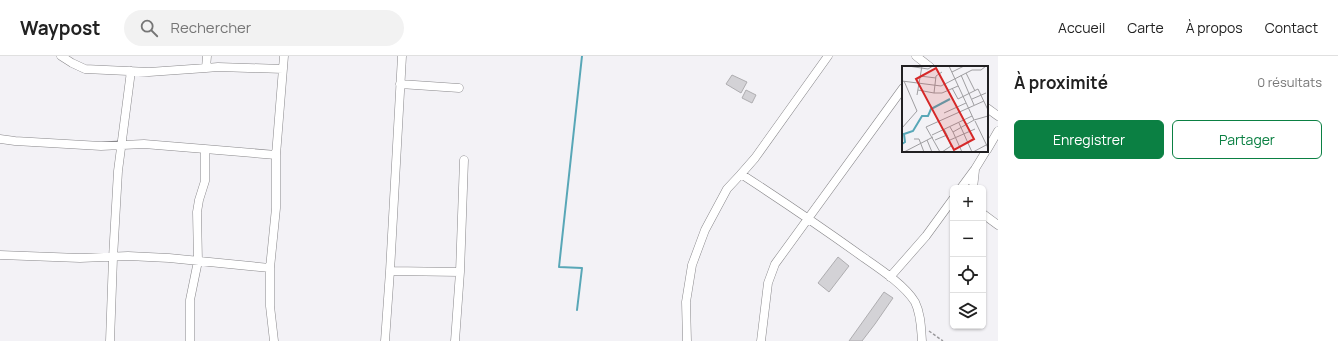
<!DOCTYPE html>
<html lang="fr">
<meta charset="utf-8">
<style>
:root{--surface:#fff;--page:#f2f2f2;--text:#222;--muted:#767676;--line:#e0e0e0;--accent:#0b8043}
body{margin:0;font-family:Manrope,sans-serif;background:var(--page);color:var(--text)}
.controls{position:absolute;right:12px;bottom:12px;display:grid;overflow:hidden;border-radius:6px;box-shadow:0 1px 3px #0004}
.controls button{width:36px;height:36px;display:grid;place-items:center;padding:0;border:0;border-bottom:1px solid var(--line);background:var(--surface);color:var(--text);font:20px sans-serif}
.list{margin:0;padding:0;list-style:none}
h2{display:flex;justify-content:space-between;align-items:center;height:52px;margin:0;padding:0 16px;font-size:17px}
h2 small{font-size:13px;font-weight:400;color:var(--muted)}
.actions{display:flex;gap:8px;padding:12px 16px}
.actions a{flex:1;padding:9px 0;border:1px solid var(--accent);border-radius:6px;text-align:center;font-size:14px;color:var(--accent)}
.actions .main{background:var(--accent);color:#fff}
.icon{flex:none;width:22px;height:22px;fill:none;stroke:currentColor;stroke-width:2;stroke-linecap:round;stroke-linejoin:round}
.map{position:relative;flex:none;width:998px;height:285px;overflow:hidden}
header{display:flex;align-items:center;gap:24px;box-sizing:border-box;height:56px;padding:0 20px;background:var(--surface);border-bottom:1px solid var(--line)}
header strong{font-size:19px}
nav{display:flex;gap:22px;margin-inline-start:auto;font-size:14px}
.search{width:280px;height:36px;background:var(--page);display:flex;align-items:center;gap:10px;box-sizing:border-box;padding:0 14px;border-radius:22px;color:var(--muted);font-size:15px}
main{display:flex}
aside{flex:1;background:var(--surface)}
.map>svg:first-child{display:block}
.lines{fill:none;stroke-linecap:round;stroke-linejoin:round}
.stream{stroke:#58a7b7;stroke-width:2}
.building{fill:#d3d2d6;stroke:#aeadb0}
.minor-casing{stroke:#88878a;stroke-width:9}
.path{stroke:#9a999c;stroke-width:1.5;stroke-dasharray:3 2;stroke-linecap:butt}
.minor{stroke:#fff;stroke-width:8}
.inset-river{fill:none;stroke:#58a7b7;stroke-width:2}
.inset-road{fill:none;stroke:#9f9ea1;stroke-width:1}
.view{fill:#d62828;fill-opacity:0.15;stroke:#d62828;stroke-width:2}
.inset-edge{fill:none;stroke:#212022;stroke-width:2}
</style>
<header>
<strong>Waypost</strong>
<div class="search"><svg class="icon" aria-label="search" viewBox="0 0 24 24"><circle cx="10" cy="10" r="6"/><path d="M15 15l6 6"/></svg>Rechercher</div>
<nav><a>Accueil</a><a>Carte</a><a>À propos</a><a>Contact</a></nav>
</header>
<main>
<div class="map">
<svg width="998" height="285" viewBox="0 0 998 285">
<rect width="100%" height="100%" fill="#f3f2f6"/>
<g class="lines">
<path class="stream" d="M577 254 582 212 559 211 582 0"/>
</g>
<path class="building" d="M732 19 747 26 741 37 726 28Z
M746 34 756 39 752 47 742 42Z
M838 201 849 210 829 236 818 227Z
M884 236 893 242 875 268 862 285H849Z"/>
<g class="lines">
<g class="minor-casing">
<path id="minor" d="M61 0 72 7 85 13 149 16 206 12
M207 0 206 12 218 11 283 13
M828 0 755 102 741 118C781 144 821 171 860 199 877 211 904 228 915 246 921 258 921 272 922 285
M916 0 930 11
M400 28 459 32
M987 52 998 60
M0 83 15 85 101 90 144 88 205 93
M987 94 998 75
M961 132 975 113 986 95
M973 132 975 114
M983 158 998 169
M0 199 80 202 128 200 169 202 270 212
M390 215 460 216
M890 221 926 180 953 143
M110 285 113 202 118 115 131 15
M190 285V244L198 205 197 156 199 144 205 125V93L276 99
M274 285 270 250V212L276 152V99L284 0
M385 285 390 215 402 0
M455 285 460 216 464 104
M687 285 686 246 692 209 705 174 727 133 741 118
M761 285 768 227 775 208 903 32"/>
</g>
<path class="path" d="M929 275 943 285"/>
<use href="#minor" class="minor"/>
</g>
<g transform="translate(902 10)">
<rect width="86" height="86" fill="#f3f2f6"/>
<path class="inset-river" d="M0 78 3 76 2 68 11 65 20 50H26L29 43 48 33"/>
<path class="inset-road" d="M6 0 26 3 31 0M47 0 72 54 86 50M50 6 62 0M64 7 73 25M59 9 72 39M18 10 34 12M0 15 39 20 70 4H79L84 0M50 22 56 33 76 23 86 44M16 24 32 27 34 10 40 6M32 27H40L56 20M15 29 20 0M70 33 84 27M42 47 64 37M73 55 86 82M57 57 70 86M48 61 51 66 72 54M0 62 15 45 2 15M51 66 60 86M30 69 70 50M12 73H17L22 86M25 74 30 86M33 74 45 69 42 63M48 74 73 63M2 86 31 71M38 86 24 61 82 35M40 86 49 80 45 69M71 86 86 78"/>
<path class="view" d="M34 2 72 73 52 84 14 13Z"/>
<rect width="86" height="86" class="inset-edge"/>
</g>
</svg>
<div class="controls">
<button>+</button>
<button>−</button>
<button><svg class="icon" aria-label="locate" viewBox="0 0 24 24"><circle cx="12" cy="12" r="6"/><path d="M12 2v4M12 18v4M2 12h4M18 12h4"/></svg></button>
<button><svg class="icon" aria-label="layers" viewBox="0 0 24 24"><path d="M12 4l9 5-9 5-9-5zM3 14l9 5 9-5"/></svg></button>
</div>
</div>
<aside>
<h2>À proximité<small>0 résultats</small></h2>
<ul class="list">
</ul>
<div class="actions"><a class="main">Enregistrer</a><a>Partager</a></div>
</aside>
</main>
